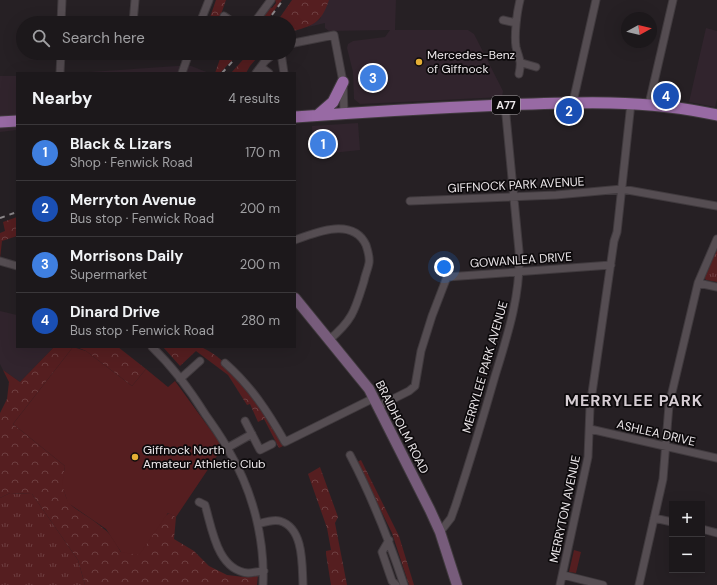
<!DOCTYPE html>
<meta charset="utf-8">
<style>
:root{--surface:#1c181b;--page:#252124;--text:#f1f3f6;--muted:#a0a0a3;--line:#3a373a;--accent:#8c9099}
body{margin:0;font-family:"DM Sans",sans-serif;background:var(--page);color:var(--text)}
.controls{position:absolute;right:12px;bottom:12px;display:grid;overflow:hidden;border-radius:0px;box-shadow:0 4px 16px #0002}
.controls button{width:36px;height:36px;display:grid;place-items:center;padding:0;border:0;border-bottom:1px solid var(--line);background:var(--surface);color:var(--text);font:20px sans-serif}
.compass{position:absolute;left:621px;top:12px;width:36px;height:36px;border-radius:50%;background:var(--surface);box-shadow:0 4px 16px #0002;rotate:82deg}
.you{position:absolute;left:444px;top:267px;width:14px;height:14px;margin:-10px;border:3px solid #fff;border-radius:50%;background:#1a73e8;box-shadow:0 0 0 6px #1a73e833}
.badge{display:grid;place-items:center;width:26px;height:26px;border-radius:50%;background:var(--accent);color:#fff;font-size:13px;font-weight:700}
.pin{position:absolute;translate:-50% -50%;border:2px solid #fff;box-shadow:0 1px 4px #0006}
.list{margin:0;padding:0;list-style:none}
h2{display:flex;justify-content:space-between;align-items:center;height:52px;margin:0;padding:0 16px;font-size:17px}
h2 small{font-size:13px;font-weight:400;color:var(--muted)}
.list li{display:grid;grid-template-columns:26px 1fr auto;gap:12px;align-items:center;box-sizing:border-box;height:56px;padding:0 16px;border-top:1px solid var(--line)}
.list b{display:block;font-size:15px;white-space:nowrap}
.list p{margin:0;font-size:13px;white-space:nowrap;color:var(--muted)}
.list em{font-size:13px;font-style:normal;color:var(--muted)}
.icon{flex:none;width:22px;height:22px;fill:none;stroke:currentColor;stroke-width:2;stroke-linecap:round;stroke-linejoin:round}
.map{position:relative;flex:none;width:717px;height:585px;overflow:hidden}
.search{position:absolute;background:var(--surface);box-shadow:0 4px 16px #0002;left:16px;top:16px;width:280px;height:44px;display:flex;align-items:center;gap:10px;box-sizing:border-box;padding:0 14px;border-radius:22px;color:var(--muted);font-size:15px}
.panel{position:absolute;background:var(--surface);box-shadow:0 4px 16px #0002;left:16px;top:72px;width:280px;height:276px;border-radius:0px}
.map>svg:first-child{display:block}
.built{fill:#31242d}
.grass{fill:url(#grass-tufts)}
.forest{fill:url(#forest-crowns)}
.green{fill:#551e20}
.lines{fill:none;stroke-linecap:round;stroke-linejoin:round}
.street-casing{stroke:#403a3e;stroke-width:9}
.secondary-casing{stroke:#403a3e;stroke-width:12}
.primary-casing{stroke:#403a3e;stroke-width:13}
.street{stroke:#554d52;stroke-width:7}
.secondary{stroke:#775c7b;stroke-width:10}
.primary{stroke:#986aa4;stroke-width:11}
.rail{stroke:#8c878a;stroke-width:2;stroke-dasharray:5 5;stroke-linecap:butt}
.poi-dot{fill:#e4ae35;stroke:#0d0a0c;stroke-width:1.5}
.labels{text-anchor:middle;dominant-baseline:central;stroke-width:3.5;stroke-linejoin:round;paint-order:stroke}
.shield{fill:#0d0a0c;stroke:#a9a5a7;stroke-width:1}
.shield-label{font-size:11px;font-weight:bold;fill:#ece7ea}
.poi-label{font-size:12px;fill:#ece7ea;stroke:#0d0a0c;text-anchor:start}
.street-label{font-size:12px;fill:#ece7ea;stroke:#0d0a0c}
.district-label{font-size:16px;font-weight:bold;letter-spacing:1px;fill:#d6cdd3;stroke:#0d0a0c}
</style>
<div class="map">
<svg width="717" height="585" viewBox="0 0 717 585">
<defs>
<pattern id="grass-tufts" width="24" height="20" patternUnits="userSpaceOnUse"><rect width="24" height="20" fill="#551e20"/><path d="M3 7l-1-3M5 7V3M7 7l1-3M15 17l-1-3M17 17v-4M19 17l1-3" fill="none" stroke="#6e3f41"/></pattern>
<pattern id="forest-crowns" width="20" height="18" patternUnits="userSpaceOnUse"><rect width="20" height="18" fill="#551e20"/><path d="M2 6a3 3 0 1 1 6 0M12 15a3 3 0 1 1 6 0" fill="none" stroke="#6e3f41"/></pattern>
</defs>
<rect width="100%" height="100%" fill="#262024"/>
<path class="built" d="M326 0H396L395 30H468L474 34 503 91 502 97 360 104 354 99 353 72 347 48 348 44 353 41 385 37 390 30 329 31 325 28V23L308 27 320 19Z
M706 28 717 31V99L715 107 689 102Z
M177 66H191L209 73H75Z
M0 76H17V130L0 132Z
M358 123 360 150 313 155 312 126Z
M0 311 17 315V347H54L20 382 3 370 0 364Z"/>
<path class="grass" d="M717 250V282L706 280 704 277Z
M10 493 32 494 78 560 85 585H0V498Z"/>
<path class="forest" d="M216 0H226L218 23H208Z
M275 0H282L265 23H258L268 6 272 8 276 3Z
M292 0H329C321 24 313 26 289 32V23H276Z
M211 53H239L220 73H215L221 56Z
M249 53H261L250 66 246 73H231Z
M17 217V236L2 241 0 259V233L5 231 3 222Z
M54 347H73L13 424 65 466C59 512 76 504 104 529 111 534 116 544 121 552L169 513 176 517 174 539 194 551 209 566 227 575 244 577 258 575 257 585H85L78 560 32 494 10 493 0 498V413L7 399 9 382 3 370 20 382Z
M77 347H118L146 369 132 386 86 351Z
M163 347C173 347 195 344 203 348 235 362 267 416 283 446L279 448 264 419 258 422 250 404 247 405 228 375 196 351 180 366Z
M361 460 399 536 414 585H409L392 533 357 462Z
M320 467 338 517 335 523 347 585H331L326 554V551L331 550 327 528 308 474Z"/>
<path class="green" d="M73 347 86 351 132 386 146 369 168 387 175 381 223 447 176 517 168 513 139 555 121 552 106 529 68 503 62 485 65 466 13 424Z
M574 550 581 552 576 573 569 572Z"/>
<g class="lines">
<g class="street-casing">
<path id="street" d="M224 16 234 23
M503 20 516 23
M61 23 62 0
M133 23 135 0
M200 23 209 0
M254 23 271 0
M289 44 334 35 343 82 344 113
M281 53 284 73
M522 63 536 67
M261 67 269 73
M60 73 61 53
M182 73 189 53
M256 73 265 61 275 53
M519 74C522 60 519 59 516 47 514 35 517 12 520 0
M573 102 596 0
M649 104 673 0
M410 201 556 195 622 189 717 206
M295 240C316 232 353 217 366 245 368 251 370 257 369 263 368 269 365 275 364 281 355 310 353 320 329 340
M0 261 17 266
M698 283 717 287
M152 347C173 367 190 390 205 414 214 427 223 439 230 453 253 492 265 540 263 585
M225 363C251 386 268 412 285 442L374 398
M180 379 200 361
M377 407 409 391 415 386 421 351 432 316 447 277 611 265
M245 421 260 450 272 444
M590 429 717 458
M227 448 252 434
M350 455C372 497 389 540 404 585
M199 502 205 505C212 528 217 570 248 573 253 573 259 571 264 571
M654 518 672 522
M258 524C265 522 273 519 280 521 304 528 302 565 303 585
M702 529 717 533
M440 532 451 518 456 504C470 461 483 418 495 376 508 334 521 294 519 251L505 105
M389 540 382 552 392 581 396 585
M563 575 603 585
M560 585 588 457 590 407 614 241 617 232 631 103
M639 585 663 479 669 405 698 283 717 239"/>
</g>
<g class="secondary-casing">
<path id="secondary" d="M295 298 369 389 430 510 440 532 457 585"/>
</g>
<g class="primary-casing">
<path id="primary" d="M318 115 333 102 343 82
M295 117C364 112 434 108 503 105 575 102 646 99 717 115
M0 122 17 121"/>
</g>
<use href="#street" class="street"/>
<use href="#secondary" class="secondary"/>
<use href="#primary" class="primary"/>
<path class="rail" d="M266 23 283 0
M222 73 240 53
M0 218 17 212"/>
</g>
<g class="poi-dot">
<circle cx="419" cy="62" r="4"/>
<circle cx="135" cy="457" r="4"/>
</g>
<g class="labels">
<rect class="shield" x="492" y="96" width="28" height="18" rx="3"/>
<g class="shield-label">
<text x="506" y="105">A77</text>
</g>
<g class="poi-label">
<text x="427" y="55">Mercedes-Benz<tspan x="427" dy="14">of Giffnock</tspan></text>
<text x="143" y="450">Giffnock North<tspan x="143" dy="14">Amateur Athletic Club</tspan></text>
</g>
<g class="street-label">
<text transform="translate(516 185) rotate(-3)">GIFFNOCK PARK AVENUE</text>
<text transform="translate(521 260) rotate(-4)">GOWANLEA DRIVE</text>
<text transform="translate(485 367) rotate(-74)">MERRYLEE PARK AVENUE</text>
<text transform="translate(402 427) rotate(63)">BRAIDHOLM ROAD</text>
<text transform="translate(656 433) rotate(13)">ASHLEA DRIVE</text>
<text transform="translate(565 509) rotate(-78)">MERRYTON AVENUE</text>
</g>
<g class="district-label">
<text x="634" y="400">MERRYLEE PARK</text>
</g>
</g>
</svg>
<div class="controls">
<button>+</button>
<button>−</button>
</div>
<svg class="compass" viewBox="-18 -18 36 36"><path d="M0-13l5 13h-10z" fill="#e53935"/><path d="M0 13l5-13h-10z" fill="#a0a0a3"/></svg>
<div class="you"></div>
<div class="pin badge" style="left:323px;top:144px;background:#3f7fe0">1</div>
<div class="pin badge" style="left:569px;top:111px;background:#1a4fb4">2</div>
<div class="pin badge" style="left:373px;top:78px;background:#3f7fe0">3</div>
<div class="pin badge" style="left:666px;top:96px;background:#1a4fb4">4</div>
<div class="search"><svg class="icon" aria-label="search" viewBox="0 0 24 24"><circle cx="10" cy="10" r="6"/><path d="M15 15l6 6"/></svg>Search here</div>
<section class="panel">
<h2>Nearby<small>4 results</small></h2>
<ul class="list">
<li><span class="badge" style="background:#3f7fe0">1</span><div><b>Black &amp; Lizars</b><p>Shop · Fenwick Road</p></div><em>170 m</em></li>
<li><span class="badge" style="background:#1a4fb4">2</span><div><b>Merryton Avenue</b><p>Bus stop · Fenwick Road</p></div><em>200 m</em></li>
<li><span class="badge" style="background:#3f7fe0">3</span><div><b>Morrisons Daily</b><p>Supermarket</p></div><em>200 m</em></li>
<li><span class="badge" style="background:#1a4fb4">4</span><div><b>Dinard Drive</b><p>Bus stop · Fenwick Road</p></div><em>280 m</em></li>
</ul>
</section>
</div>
